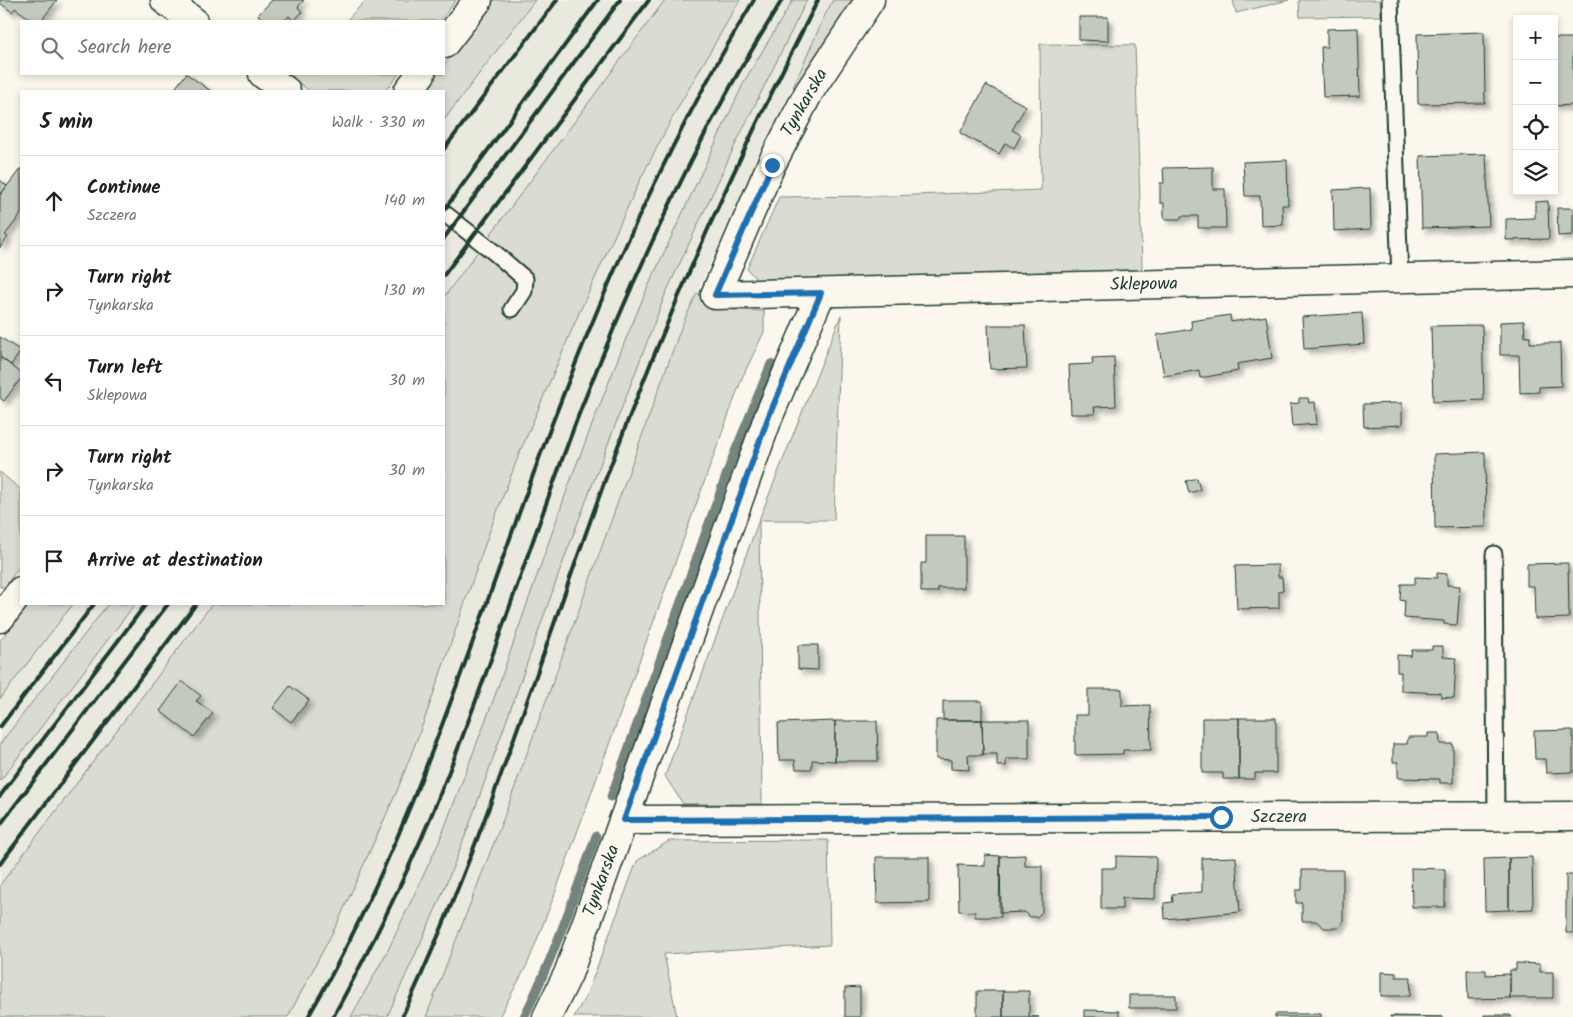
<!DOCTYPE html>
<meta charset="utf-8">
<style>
:root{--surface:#fff;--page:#f6f6f6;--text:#202124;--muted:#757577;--line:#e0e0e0}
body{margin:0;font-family:Kalam,sans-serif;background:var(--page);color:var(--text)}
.controls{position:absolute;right:15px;top:15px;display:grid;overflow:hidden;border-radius:0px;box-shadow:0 2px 8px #0003}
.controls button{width:45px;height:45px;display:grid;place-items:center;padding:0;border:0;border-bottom:1px solid var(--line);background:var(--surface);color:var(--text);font:25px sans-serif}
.stop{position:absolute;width:15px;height:15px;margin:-11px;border:4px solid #1f6fb2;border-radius:50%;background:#fff}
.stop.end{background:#1f6fb2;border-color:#fff;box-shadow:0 1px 5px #0008}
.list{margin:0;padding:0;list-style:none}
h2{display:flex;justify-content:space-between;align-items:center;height:65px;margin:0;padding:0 20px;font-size:21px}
h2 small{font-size:16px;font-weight:400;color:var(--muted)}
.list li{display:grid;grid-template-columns:32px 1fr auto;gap:15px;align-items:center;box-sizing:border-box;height:90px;padding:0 20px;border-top:1px solid var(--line)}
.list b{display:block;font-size:19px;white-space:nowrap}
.list p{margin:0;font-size:16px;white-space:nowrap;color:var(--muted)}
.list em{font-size:16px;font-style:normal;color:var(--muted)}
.icon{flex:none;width:28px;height:28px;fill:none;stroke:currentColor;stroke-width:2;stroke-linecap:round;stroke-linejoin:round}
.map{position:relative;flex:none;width:1573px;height:1017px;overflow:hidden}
.search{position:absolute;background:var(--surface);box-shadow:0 2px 8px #0003;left:20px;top:20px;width:425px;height:55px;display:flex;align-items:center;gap:12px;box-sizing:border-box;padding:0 18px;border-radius:0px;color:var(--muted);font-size:19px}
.panel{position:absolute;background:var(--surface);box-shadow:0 2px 8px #0003;left:20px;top:90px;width:425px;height:515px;border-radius:0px}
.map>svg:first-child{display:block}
.built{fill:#eae9de}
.green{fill:#dbdcd1;stroke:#7d8c82}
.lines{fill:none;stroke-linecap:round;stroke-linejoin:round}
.stream{stroke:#74847b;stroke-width:9}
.building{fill:#c4c9be;stroke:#1f3d34;filter:url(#shadow)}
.lane-casing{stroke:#1f3d34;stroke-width:19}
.street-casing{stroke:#1f3d34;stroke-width:31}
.secondary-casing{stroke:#1f3d34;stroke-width:31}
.lane{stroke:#fbf7ec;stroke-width:15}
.street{stroke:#fbf7ec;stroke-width:28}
.secondary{stroke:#fbf7ec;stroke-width:28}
.rail{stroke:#1f3d34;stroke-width:4}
.route{stroke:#1f6fb2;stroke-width:6}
.labels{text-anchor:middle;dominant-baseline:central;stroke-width:4.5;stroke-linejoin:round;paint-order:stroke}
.street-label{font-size:18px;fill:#1f3d34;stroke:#fbf7ec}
</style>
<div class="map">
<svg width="1573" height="1017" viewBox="0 0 1573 1017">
<defs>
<filter id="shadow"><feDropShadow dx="4.5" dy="4.5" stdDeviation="2.5" flood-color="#0004"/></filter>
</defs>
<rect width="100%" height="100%" fill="#fbf7ec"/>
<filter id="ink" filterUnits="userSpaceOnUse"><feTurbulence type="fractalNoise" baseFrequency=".02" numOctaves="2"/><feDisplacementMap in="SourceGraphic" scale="10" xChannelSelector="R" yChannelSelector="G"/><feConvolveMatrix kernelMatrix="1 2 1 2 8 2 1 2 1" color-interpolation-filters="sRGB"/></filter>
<g filter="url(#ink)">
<path class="built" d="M501 0H833L825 15 681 327 504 817 426 1017H0V649L35 604H444V91H430Z"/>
<path class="green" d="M366 0H456L440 21H346Z
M494 0H535L444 120V91H423L437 74H444V65Z
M665 0H740L677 109 641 178 579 313 520 452 490 530 424 721 397 791 337 924 288 1017H0V885L212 604H444V297Z
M793 0H807L737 141 665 295 567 551 466 834 438 904 387 1017H351L389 948 439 842 493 701 572 476 623 346 646 291 745 80Z
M833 0H857L798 89 793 87 825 15Z
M1233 0H1289L1236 13Z
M1299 0H1380L1381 16 1300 17Z
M1040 44 1135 45 1142 265 1141 272 758 281 747 269 779 197 889 196 1041 190Z
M295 74H399L385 91H309L292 77Z
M697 293 734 310 764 311V332L742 378 554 896 528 963 499 1017H426L504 817 682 325Z
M841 315 834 520H759L762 804H683L665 776 759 520Z
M0 472 21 490V564L5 587H0Z
M28 604H73L0 699V641Z
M108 604H135L0 781V744Z
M828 840 830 945 664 954 677 1017H574L587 994 637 861 669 841Z"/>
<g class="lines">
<path class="stream" d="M611 797 732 459 771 364
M524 1017C553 958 574 897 596 836"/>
</g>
<path class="building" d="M0 0H57L41 21H33L15 8 12 12 0 3Z
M272 0H304L298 7 302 12 294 21 289 16 284 21H265L258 15Z
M1079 17H1108V41L1079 40Z
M1358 28 1360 96 1323 97 1321 47H1327V29Z
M1484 32 1485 103 1418 104 1417 34Z
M1554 38H1573V105L1554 106Z
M186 74H187L211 91H173Z
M986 85 1026 106 1012 130 1021 135 1014 148 1005 143 999 154 960 133Z
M1486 154 1489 226 1422 228 1420 156Z
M1287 160 1288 205H1282L1283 225 1261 226 1260 196H1245L1243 162Z
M1213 167V189H1225L1226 228H1198V216H1181V219H1164V203H1160V183H1164L1163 168Z
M21 168V214L5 235 8 237 0 248V195Z
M0 180 7 186 0 195Z
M1370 188 1371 229 1334 231 1333 190Z
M1548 201 1549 239 1506 240V219L1535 218V202Z
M1557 208H1573V235L1558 236Z
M1362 313 1364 344 1304 349 1302 317Z
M1230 315 1231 322 1266 316 1272 358 1237 364 1238 371 1200 378 1199 370 1164 376 1157 335 1192 329 1191 321Z
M1524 321 1525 337 1530 336V343H1560L1561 386 1539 387V392L1520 393 1519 355H1500V322Z
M988 325H1025L1027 368 990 369Z
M1482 325 1484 400 1433 402 1431 326Z
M0 337 21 351 11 365 0 357Z
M0 357 21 373V378L4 401 0 398Z
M1114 357 1116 406 1094 407 1095 414H1071L1069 365 1093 364 1092 358Z
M1299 398H1308L1309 403 1315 402 1317 424 1292 426 1290 404 1299 403Z
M1402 403V425L1364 427 1363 404Z
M1485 452 1486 527 1435 528 1434 454Z
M1197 478 1200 490 1189 493 1186 481Z
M926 536H964V588H938V592H921V563H926Z
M1568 563 1569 618 1535 619 1534 586H1527V564Z
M1278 565V577H1282L1283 590 1279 591V608L1237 609 1235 566Z
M1437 573 1447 574V585L1460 586 1457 625 1444 624V621L1404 618 1405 601 1400 600 1401 584H1415V577L1437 578Z
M798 645H818V670L798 669Z
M1432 646H1443V657L1456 658 1454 698 1441 697V693L1401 691V672H1397V655L1411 656 1412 650H1432Z
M182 681 201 696 196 701 213 713 194 737 160 711Z
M290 686 309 700 291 722 273 708Z
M1088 689H1122V706L1150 705 1151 750H1123V754L1075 755V715H1088Z
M943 701H982V720H943Z
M1202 718H1239V779H1223V773H1202Z
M1239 718H1276V773H1255V779H1239Z
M936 720H982L983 755H968L969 770 951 769V760L936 759Z
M982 720H1029V759H1006V766H997V754H983Z
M835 721H877L878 761H835Z
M835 721V761L812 760V767L811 769H796L795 760H779L778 723Z
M1573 730V772L1546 773 1545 759H1535L1534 731Z
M1428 733H1439L1440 744H1453V783H1440V779L1398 778V762H1393V744H1407L1408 737H1428Z
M985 855 1000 856 1001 917H975V912L959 911 958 865 985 866Z
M1025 855V866H1042V912L1037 917H1030L1025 912 999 913 1000 856Z
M1116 856 1156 857 1155 899 1122 898V909H1101V868H1116Z
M876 857H929V902L877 903Z
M1236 857 1240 912 1165 919 1164 903 1173 902 1172 894 1202 892V858Z
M1532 857 1533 909 1509 910V858Z
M1509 858V910L1485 911 1484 859Z
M1411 868 1445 869V907H1412Z
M1302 870H1343V921L1338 928H1324L1316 921H1302V903H1296V890H1302Z
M1566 875H1573V933H1566Z
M1516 963 1540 964V972H1553V998H1510V970H1516Z
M1467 970H1486V975L1510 974V998L1468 999Z
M1381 972 1396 973V977H1411L1410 996H1381Z
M860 987V1017H845V988Z
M977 991H1003V1017H967L977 1016Z
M1003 991H1029V1017H1039H1003Z
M1129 995H1176V1008H1129Z
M1084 1010 1119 1011V1017H1084Z
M1275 1014H1321V1017H1275Z
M1484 1015H1510L1512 1017H1484Z
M1390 1016 1444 1017H1390Z"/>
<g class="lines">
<g class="lane-casing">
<path id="lane" d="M1390 0 1400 279
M444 213 495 253 525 279 524 291 512 309
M1494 554 1496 816"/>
</g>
<g class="street-casing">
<path id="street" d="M165 0 193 21
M870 0 809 92 771 165 715 295 1573 274
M263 74 286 91
M624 820 1573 816
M547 1017 568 974 768 418 821 293"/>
</g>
<g class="secondary-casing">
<path id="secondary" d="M444 44 478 0
M408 91 421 74
M0 618 21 591"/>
</g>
<use href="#lane" class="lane"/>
<use href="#street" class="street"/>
<use href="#secondary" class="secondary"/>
<path class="rail" d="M444 149 557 0
M444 210 598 0
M444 238 620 0
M444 275 649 0
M0 727 94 604
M0 796 146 604
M0 825 168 604
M0 864 196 604
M308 1017C405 851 463 665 529 486 590 317 661 153 754 0
M333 1017C369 951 402 885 431 816 487 681 530 542 582 406 626 295 675 186 733 82 749 54 766 27 782 0
M402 1017C485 842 540 656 607 475 668 312 739 154 818 0"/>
</g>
</g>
<g class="lines" filter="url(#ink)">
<path class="route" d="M772 165 715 295 821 293 768 418 624 820 1221 817"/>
</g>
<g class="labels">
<g class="street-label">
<text transform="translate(805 103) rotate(-60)">Tynkarska</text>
<text transform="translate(1144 285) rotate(-1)">Sklepowa</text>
<text x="1279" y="817">Szczera</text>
<text transform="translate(602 881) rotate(-70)">Tynkarska</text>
</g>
</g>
</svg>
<div class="controls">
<button>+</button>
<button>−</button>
<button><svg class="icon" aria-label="locate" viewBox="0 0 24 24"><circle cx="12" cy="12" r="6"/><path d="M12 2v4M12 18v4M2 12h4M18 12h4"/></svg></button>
<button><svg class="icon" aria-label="layers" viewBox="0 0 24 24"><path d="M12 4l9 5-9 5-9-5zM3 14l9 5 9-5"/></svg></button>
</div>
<div class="stop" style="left:1221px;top:817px"></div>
<div class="stop end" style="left:772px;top:165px"></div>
<div class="search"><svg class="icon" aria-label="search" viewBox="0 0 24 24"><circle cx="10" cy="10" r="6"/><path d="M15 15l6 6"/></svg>Search here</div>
<section class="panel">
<h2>5 min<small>Walk · 330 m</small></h2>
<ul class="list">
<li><svg class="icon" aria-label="ahead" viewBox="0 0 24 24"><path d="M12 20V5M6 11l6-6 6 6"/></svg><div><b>Continue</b><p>Szczera</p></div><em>140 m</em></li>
<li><svg class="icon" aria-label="right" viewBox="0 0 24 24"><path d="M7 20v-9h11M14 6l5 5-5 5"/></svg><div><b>Turn right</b><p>Tynkarska</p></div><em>130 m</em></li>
<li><svg class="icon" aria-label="left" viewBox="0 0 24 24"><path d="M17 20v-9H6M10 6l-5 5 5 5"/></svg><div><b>Turn left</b><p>Sklepowa</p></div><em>30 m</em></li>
<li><svg class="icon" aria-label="right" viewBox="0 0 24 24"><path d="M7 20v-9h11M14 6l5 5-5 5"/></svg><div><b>Turn right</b><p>Tynkarska</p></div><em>30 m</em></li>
<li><svg class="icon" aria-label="arrive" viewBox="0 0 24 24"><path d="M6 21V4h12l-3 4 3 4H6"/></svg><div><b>Arrive at destination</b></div></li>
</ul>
</section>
</div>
